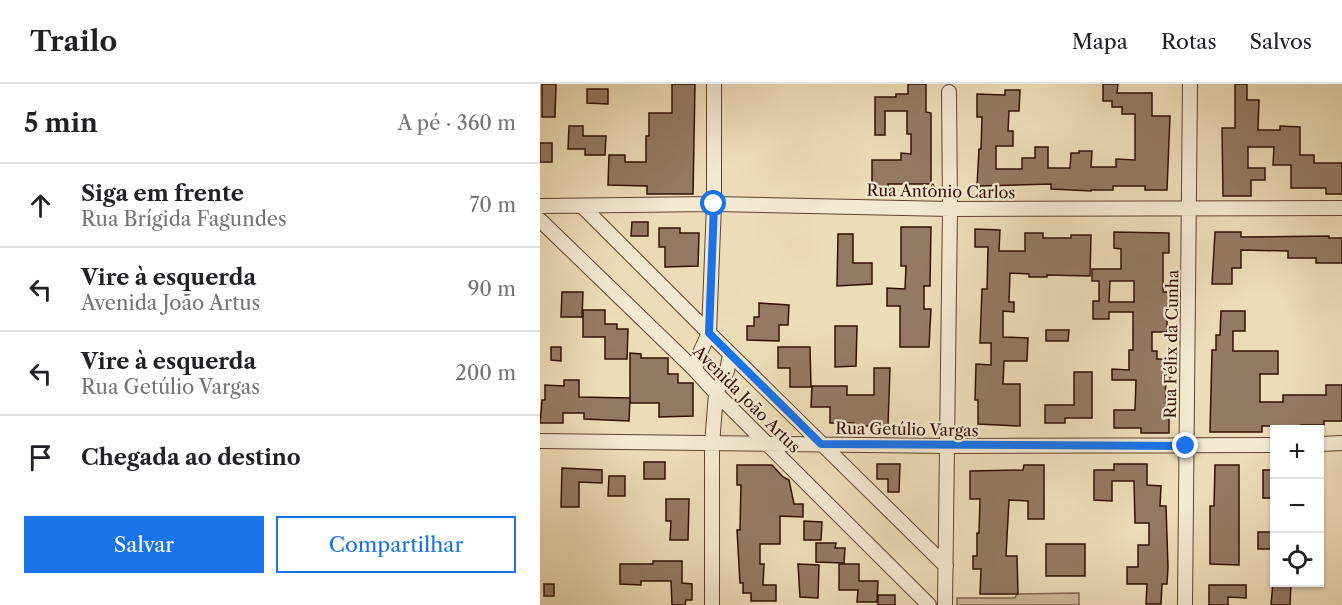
<!DOCTYPE html>
<html lang="pt">
<meta charset="utf-8">
<style>
:root{--surface:#fff;--page:#f6f6f6;--text:#202124;--muted:#757577;--line:#e0e0e0;--accent:#1a73e8}
body{margin:0;font-family:"Libre Caslon Text",serif;background:var(--page);color:var(--text)}
.controls{position:absolute;right:18px;bottom:18px;display:grid;overflow:hidden;border-radius:0px;box-shadow:0 2px 4px #0004}
.controls button{width:54px;height:54px;display:grid;place-items:center;padding:0;border:0;border-bottom:2px solid var(--line);background:var(--surface);color:var(--text);font:30px sans-serif}
.stop{position:absolute;width:18px;height:18px;margin:-14px;border:4px solid #1a73e8;border-radius:50%;background:#fff}
.stop.end{background:#1a73e8;border-color:#fff;box-shadow:0 2px 6px #0008}
.list{margin:0;padding:0;list-style:none}
h2{display:flex;justify-content:space-between;align-items:center;height:78px;margin:0;padding:0 24px;font-size:26px}
h2 small{font-size:20px;font-weight:400;color:var(--muted)}
.list li{display:grid;grid-template-columns:39px 1fr auto;gap:18px;align-items:center;box-sizing:border-box;height:84px;padding:0 24px;border-top:2px solid var(--line)}
.list b{display:block;font-size:22px;white-space:nowrap}
.list p{margin:0;font-size:20px;white-space:nowrap;color:var(--muted)}
.list em{font-size:20px;font-style:normal;color:var(--muted)}
.actions{display:flex;gap:12px;padding:18px 24px}
.actions a{flex:1;padding:14px 0;border:2px solid var(--accent);border-radius:0px;text-align:center;font-size:21px;color:var(--accent)}
.actions .main{background:var(--accent);color:#fff}
.icon{flex:none;width:33px;height:33px;fill:none;stroke:currentColor;stroke-width:2;stroke-linecap:round;stroke-linejoin:round}
.map{position:relative;flex:none;width:802px;height:521px;overflow:hidden}
header{display:flex;align-items:center;gap:36px;box-sizing:border-box;height:84px;padding:0 30px;background:var(--surface);border-bottom:2px solid var(--line)}
header strong{font-size:28px}
nav{display:flex;gap:33px;margin-inline-start:auto;font-size:21px}
main{display:flex}
aside{flex:1;background:var(--surface)}
.map>svg:first-child{display:block}
.green{fill:#cdb999;stroke:#80644e;stroke-width:1.5}
.building{fill:#937a62;stroke:#321004;stroke-width:1.5;fill-rule:evenodd}
.lines{fill:none;stroke-linecap:round;stroke-linejoin:round}
.street-casing{stroke:#614331;stroke-width:16}
.street{stroke:#f3e8d1;stroke-width:14}
.route{stroke:#1a73e8;stroke-width:8}
.labels{text-anchor:middle;dominant-baseline:central;stroke-width:4.5;stroke-linejoin:round;paint-order:stroke}
.street-label{font-size:16px;fill:#321004;stroke:#f3e8d1}
</style>
<header>
<strong>Trailo</strong>
<nav><a>Mapa</a><a>Rotas</a><a>Salvos</a></nav>
</header>
<main>
<aside>
<h2>5 min<small>A pé · 360 m</small></h2>
<ul class="list">
<li><svg class="icon" aria-label="ahead" viewBox="0 0 24 24"><path d="M12 20V5M6 11l6-6 6 6"/></svg><div><b>Siga em frente</b><p>Rua Brígida Fagundes</p></div><em>70 m</em></li>
<li><svg class="icon" aria-label="left" viewBox="0 0 24 24"><path d="M17 20v-9H6M10 6l-5 5 5 5"/></svg><div><b>Vire à esquerda</b><p>Avenida João Artus</p></div><em>90 m</em></li>
<li><svg class="icon" aria-label="left" viewBox="0 0 24 24"><path d="M17 20v-9H6M10 6l-5 5 5 5"/></svg><div><b>Vire à esquerda</b><p>Rua Getúlio Vargas</p></div><em>200 m</em></li>
<li><svg class="icon" aria-label="arrive" viewBox="0 0 24 24"><path d="M6 21V4h12l-3 4 3 4H6"/></svg><div><b>Chegada ao destino</b></div></li>
</ul>
<div class="actions"><a class="main">Salvar</a><a>Compartilhar</a></div>
</aside>
<div class="map">
<svg width="802" height="521" viewBox="0 0 802 521">
<rect width="100%" height="100%" fill="#eddcb8"/>
<filter id="stains"><feTurbulence type="fractalNoise" baseFrequency=".00333" numOctaves="4"/><feColorMatrix values="0 0 0 0 .2 0 0 0 0 .09 0 0 0 0 .02 0 0 0 .5 -.17"/></filter>
<radialGradient id="worn" r=".72"><stop offset=".6" stop-color="#630" stop-opacity="0"/><stop offset="1" stop-color="#630" stop-opacity=".3"/></radialGradient>
<path class="green" d="M539 509V521H417V514H475L477 510Z"/>
<path class="building" d="M2 0H16L15 33H2Z
M132 0H155L153 110H107V102L68 101 69 71H85V78H106V52H109V29H132Z
M368 0H386V28L391 29V100H348V103H332V76H361V69L371 70V50H367V27H345V51H335V13H356V10H368Z
M563 0H578L577 9H612V32H630L627 106H605V102H573V106H551V107L511 105V100L437 102 439 65H441L442 33H437V10L465 11V6H480L479 27H469L468 47H473V62H456V85H482V74H495V63H508V84H530L531 69H539V67H552L551 83H576V75L595 76V30H582V23H572V17H563Z
M695 0H707V16H719L718 46H740V42L760 43V71H774V79H802V110H786V104H751V81H733L734 63H708V84H725V96H711V112H683L682 44H695Z
M47 5H68V20L47 19Z
M29 42H43V52H66L65 71H45V65H28Z
M0 59H12V78H0Z
M92 138H108V152H91Z
M361 143H391L390 202H384V225H391L389 263H360V222H347V204L365 205 366 182H361Z
M119 144H140V149H159L158 182 125 183V163H119Z
M435 145 460 146 459 167H485V149H503V154H531V151H551L550 192 507 191V193H489V190L470 189 469 218H474V228L463 227V253L488 254 487 277H464L463 300H480V342L438 340V316H435L436 280 451 281V259H440L442 205H447L448 163H435Z
M574 148 629 149V169H623V208H630V225H627V248H612V267H617V275H625L626 329H629V349H601V344H574V326H595L596 296H572V285L589 286V266H593V228H569V235H553V217H559V197H552V185H581V165L574 164ZM570 197H594V218H569Z
M675 148H701V153L789 152V154H802V179H776V174H748V167L701 166V184H692V200H672Z
M298 150H313V179H332V200L297 202Z
M22 208H43L42 233H21Z
M219 219 249 221 248 241H239V257L207 256V242H214V233H219Z
M43 226H65V240H77V245H88L87 275H65V253H43Z
M681 227H705V247H693V267H738V290H720V318H743V311H786V301H802V337H784V341H761V345H743V342H722V348H670L672 266H676V251H680Z
M295 242H317L316 282 295 283Z
M506 246H529L528 257H506Z
M11 263H21V277L11 276Z
M238 263H270L271 303H250V284H238Z
M90 269 101 270V274H128V290H138V299H153V332L119 333V319H90Z
M334 284H350L348 342H314V339H290V323H271L272 302H307V311H334Z
M534 288H552V334H525V339H505V321H534Z
M24 296H39V313L90 314 89 337 44 335V329H23V339H0L2 316H5V301L24 302Z
M104 378H125V395H104Z
M337 380H360L359 408H348V395H337Z
M574 380H607V401L621 402 620 422H626L628 483 627 500H622L621 520H606L607 500H587V483H598V461H609V439H595L594 397H572V417L554 416V386H574Z
M197 381H232L243 393 249 396 254 420H263V433L240 432V460H220V480H224L223 501H236V517H211V509H203V499H200L197 446H200L201 401H197Z
M484 381H504V435H488V417L469 416 466 472H477L478 510H440L441 485H433V472H437V449H439L440 415H430V387L483 386Z
M675 381H699V481L670 480V422H674Z
M22 384 62 386V399L39 398V423H21Z
M723 386H735V414H723Z
M69 392H85V412H68Z
M126 415H149L148 456H130L131 437H126Z
M264 437 282 438 281 456H264Z
M718 448H732V465H718Z
M276 459H296L295 464H305L304 479 276 478Z
M506 460H545V492H506Z
M113 477H142V499L152 500V516H146L145 521H132L131 497H101V501L80 500V480H113Z
M258 480 279 481 278 514 260 513Z
M299 480H319V497H338L337 518H317L318 506H299Z
M733 498H751L750 521H731Z
M4 500H14V512H4Z
M669 501H706V514L688 513V521H669Z
M338 511H355V521H338Z"/>
<g class="lines">
<g class="street-casing">
<path id="street" d="M0 122 174 120 410 125 802 124
M43 123 169 249 406 482
M0 136 155 286 176 309 389 521
M155 286 159 271 169 249 174 120V0
M0 357 408 362 734 361
M780 360 802 359
M172 521V361L176 309 187 287 190 270
M405 521 410 125 409 8
M645 521 650 0"/>
</g>
<use href="#street" class="street"/>
</g>
<g class="lines">
<path class="route" d="M174 120 169 249 281 360 646 362"/>
</g>
<g class="labels">
<g class="street-label">
<text transform="translate(401 107) rotate(1)">Rua Antônio Carlos</text>
<text transform="translate(631 260) rotate(-89)">Rua Félix da Cunha</text>
<text transform="translate(207 315) rotate(45)">Avenida João Artus</text>
<text transform="translate(367 345) rotate(1)">Rua Getúlio Vargas</text>
</g>
</g>
<rect width="100%" height="100%" filter="url(#stains)"/>
<rect width="100%" height="100%" fill="url(#worn)"/>
</svg>
<div class="controls">
<button>+</button>
<button>−</button>
<button><svg class="icon" aria-label="locate" viewBox="0 0 24 24"><circle cx="12" cy="12" r="6"/><path d="M12 2v4M12 18v4M2 12h4M18 12h4"/></svg></button>
</div>
<div class="stop" style="left:174px;top:120px"></div>
<div class="stop end" style="left:646px;top:362px"></div>
</div>
</main>
